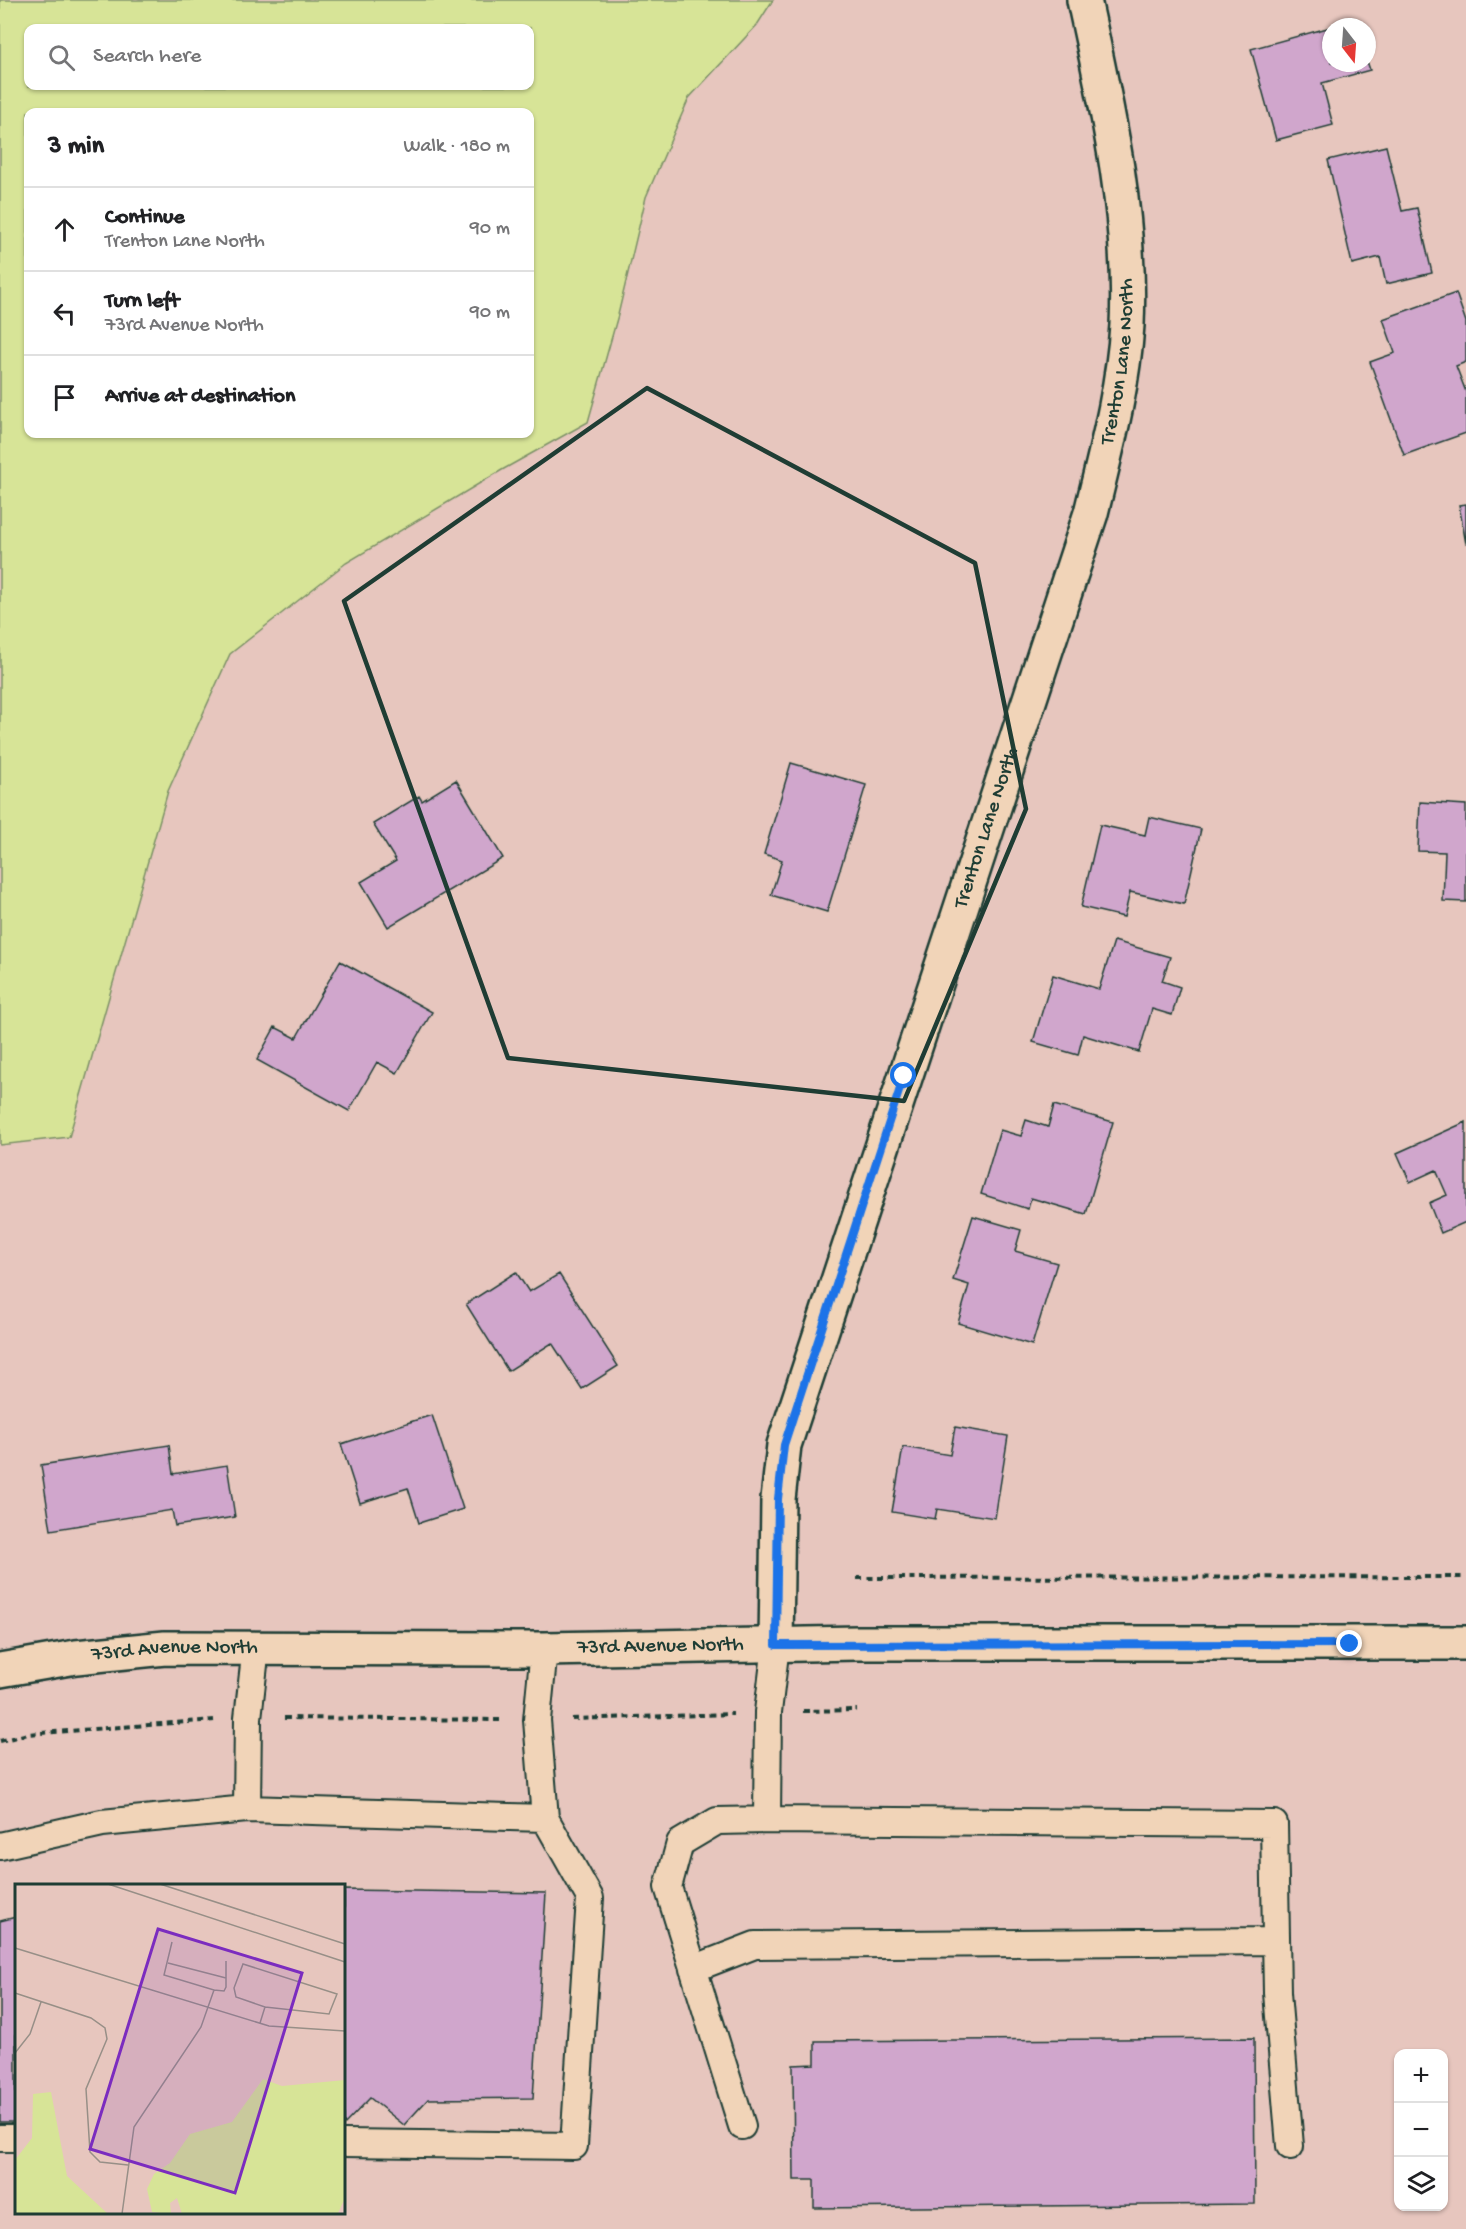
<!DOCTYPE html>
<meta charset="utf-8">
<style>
:root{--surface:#fff;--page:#f6f6f6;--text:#202124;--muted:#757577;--line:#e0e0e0}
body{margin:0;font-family:"Gochi Hand",sans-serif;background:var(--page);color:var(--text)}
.controls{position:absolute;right:18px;bottom:18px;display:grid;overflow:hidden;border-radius:12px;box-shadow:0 2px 4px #0004}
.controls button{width:54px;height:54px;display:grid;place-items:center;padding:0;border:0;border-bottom:2px solid var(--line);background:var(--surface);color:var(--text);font:30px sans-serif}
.compass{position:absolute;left:1322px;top:18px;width:54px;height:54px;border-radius:50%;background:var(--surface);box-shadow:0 2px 4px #0004;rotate:163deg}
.stop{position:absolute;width:18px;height:18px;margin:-14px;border:4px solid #1a73e8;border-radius:50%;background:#fff}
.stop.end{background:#1a73e8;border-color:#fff;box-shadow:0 2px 6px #0008}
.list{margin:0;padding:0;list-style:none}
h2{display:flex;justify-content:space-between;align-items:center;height:78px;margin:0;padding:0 24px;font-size:26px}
h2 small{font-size:20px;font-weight:400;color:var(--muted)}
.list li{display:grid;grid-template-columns:39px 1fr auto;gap:18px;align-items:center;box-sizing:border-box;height:84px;padding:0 24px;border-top:2px solid var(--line)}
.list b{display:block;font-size:22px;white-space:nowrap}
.list p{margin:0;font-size:20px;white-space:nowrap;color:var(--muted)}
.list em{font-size:20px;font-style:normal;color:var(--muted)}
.icon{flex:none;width:33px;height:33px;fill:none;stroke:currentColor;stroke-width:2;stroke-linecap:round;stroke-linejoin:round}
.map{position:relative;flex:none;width:1466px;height:2229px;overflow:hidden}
.search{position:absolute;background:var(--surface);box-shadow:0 2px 4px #0004;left:24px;top:24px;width:510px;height:66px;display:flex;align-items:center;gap:15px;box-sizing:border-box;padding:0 21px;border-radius:12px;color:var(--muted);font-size:22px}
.panel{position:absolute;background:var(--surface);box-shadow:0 2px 4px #0004;left:24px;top:108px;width:510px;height:330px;border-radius:12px}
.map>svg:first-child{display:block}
.green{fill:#d7e497;stroke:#7b9066;stroke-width:1.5;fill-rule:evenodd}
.building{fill:#d0a6cc;stroke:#1f3d34;stroke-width:1.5}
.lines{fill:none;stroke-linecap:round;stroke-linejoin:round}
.lane-casing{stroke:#1f3d34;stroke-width:30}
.street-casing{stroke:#1f3d34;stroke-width:38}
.secondary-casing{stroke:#1f3d34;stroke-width:38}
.path{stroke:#1f3d34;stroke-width:4;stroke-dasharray:6 4.5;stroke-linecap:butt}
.lane{stroke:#f1d4b8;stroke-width:26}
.street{stroke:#f1d4b8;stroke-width:33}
.secondary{stroke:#f1d4b8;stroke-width:33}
.route{stroke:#1a73e8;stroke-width:8}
.marked{fill:none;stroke:#1f3d34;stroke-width:4.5;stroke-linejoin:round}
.labels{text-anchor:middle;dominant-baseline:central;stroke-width:6;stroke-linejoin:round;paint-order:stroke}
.street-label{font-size:21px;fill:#1f3d34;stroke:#f1d4b8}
.inset-road{fill:none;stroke:#978f87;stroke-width:1.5}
.view{fill:#7b2cbf;fill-opacity:0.15;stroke:#7b2cbf;stroke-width:3}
.inset-edge{fill:none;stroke:#1f3d34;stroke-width:3}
</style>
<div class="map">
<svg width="1466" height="2229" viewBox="0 0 1466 2229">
<rect width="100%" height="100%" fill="#e7c6be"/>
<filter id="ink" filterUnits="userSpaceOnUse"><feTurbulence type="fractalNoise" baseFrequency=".0167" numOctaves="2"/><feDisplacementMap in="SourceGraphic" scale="12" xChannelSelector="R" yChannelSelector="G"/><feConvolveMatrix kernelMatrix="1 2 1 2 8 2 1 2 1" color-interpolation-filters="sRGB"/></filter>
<g filter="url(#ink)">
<path class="green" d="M0 0H773L757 25 689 98 646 197 618 315 588 422 502 470 346 563 230 654 168 791 69 1137 0 1145ZM28 28H530V86H28ZM28 112H530V434H28Z"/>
<path class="building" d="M1356 20 1358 27H1332Z
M1331 27V63H1367V61L1370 70 1322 83 1333 125 1276 140 1251 49Z
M1386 146 1402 211 1417 208 1432 273 1386 284 1380 257 1352 264 1328 160Z
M1456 293 1466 322V362L1456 366 1466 392V433L1404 455 1370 362 1395 353 1383 319Z
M1466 504V544L1459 505Z
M791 763 866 785 827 912 771 895 782 860 764 854Z
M456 780 503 858 388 927 361 882 396 861 373 824 419 796 422 801Z
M1420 802 1466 805V902L1443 901 1445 852 1418 851Z
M1149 817 1201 829 1184 904 1130 892 1124 917 1081 907 1100 825 1145 835Z
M1114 941 1170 957 1162 981 1180 987 1172 1015 1152 1009 1139 1052 1083 1035 1078 1055 1033 1042 1053 975 1099 989Z
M340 961 432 1012 397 1073 377 1062 349 1111 257 1060 275 1027 296 1038Z
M1054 1105 1113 1122 1086 1214 1031 1198 1028 1209 981 1194 1000 1130 1021 1136 1026 1120 1048 1127Z
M1466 1122V1222L1441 1233 1429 1203 1447 1195 1436 1170 1410 1182 1397 1153Z
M973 1216 1021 1230 1015 1251 1057 1263 1032 1345 958 1323 969 1285 953 1280Z
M516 1272 529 1292 559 1274 618 1366 582 1389 552 1343 508 1371 466 1304Z
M432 1415 463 1509 419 1523 408 1488 360 1503 341 1444Z
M955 1427 1008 1436 995 1518 937 1509 935 1519 892 1512 903 1447 950 1455Z
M169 1445 173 1474 227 1465 235 1517 175 1526 172 1510 51 1530 41 1465Z
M344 1890 546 1893 533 2098 428 2099 404 2125 370 2098 344 2125Z
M16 1917V2122H0V1921Z
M1254 2038 1255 2204 814 2208V2180H794L793 2065 815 2064V2041Z"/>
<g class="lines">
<g class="lane-casing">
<path id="lane" d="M776 1645 768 1712 767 1820 1274 1824 1277 1993 1290 2146
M544 1649 537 1720 545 1818
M247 1809 248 1718 256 1647
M0 1846 102 1823 247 1809 545 1818 590 1898 574 2146 344 2143
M693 1969 755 1945 1276 1941
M742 2126 668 1887 680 1843 717 1821 767 1820
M0 2138H16"/>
</g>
<g class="street-casing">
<g id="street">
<path id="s1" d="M776 1645 778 1499 784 1445 1091 513C1106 451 1123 389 1127 325 1132 215 1107 107 1084 0"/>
</g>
</g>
<g class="secondary-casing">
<g id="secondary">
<path id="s2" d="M0 1670 76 1657 165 1648 544 1649 858 1643H1466"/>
</g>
</g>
<path class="path" d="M857 1578 1466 1577
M803 1711 857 1710
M284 1718 502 1720
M572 1719 733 1714
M0 1741 28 1734 214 1720"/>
<use href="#lane" class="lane"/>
<use href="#street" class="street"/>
<use href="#secondary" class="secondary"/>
</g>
</g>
<g class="lines" filter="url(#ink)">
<path class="route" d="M904 1076 784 1445 778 1499 776 1645 1350 1644"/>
</g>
<path class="marked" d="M647 388 975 563 1026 809 904 1101 508 1058 344 601Z"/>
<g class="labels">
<g class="street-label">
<text stroke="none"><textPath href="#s1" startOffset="1336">Trenton Lane North</textPath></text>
<text stroke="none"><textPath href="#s1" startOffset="850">Trenton Lane North</textPath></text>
<text stroke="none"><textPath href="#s2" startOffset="662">73rd Avenue North</textPath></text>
<text stroke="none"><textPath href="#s2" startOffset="176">73rd Avenue North</textPath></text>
</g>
</g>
<g transform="translate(15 1884)">
<rect width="330" height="330" fill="#e7c6be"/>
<path d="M248 195 267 202 330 196V314L323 329 167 330 162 314 155 319 156 330 137 328 132 305 139 290 155 279 175 250 217 238ZM36 208 52 292 93 330H0V276L17 254 18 210Z" fill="#d7e497"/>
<path class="inset-road" d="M93 0 330 78M145 0 330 60M0 64 254 142 330 147M153 79 211 94M199 106 209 107 211 103V77M0 109 76 134 90 144 92 155 71 205 75 268 85 278 113 281M245 139 250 123 221 113 219 104 228 80 322 110 314 130 250 123M0 169 15 150 26 118M107 330 119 243 186 143 199 106 149 91 157 58"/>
<path class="view" d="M143 45 287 89 220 309 75 265Z"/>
<rect width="330" height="330" class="inset-edge"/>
</g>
</svg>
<div class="controls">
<button>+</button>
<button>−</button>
<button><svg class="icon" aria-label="layers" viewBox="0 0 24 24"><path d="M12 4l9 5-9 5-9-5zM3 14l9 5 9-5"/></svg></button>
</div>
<svg class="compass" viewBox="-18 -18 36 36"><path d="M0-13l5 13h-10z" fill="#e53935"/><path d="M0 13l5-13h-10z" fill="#757577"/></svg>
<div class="stop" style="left:904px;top:1076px"></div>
<div class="stop end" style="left:1350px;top:1644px"></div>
<div class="search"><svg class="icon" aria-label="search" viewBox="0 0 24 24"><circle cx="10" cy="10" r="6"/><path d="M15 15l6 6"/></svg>Search here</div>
<section class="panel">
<h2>3 min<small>Walk · 180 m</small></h2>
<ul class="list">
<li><svg class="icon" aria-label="ahead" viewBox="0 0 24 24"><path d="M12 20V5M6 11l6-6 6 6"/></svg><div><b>Continue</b><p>Trenton Lane North</p></div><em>90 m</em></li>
<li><svg class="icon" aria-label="left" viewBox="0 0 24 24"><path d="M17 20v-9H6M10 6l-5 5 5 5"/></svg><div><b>Turn left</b><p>73rd Avenue North</p></div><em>90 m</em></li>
<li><svg class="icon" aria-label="arrive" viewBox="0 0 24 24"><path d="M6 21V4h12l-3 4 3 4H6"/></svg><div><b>Arrive at destination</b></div></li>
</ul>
</section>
</div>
